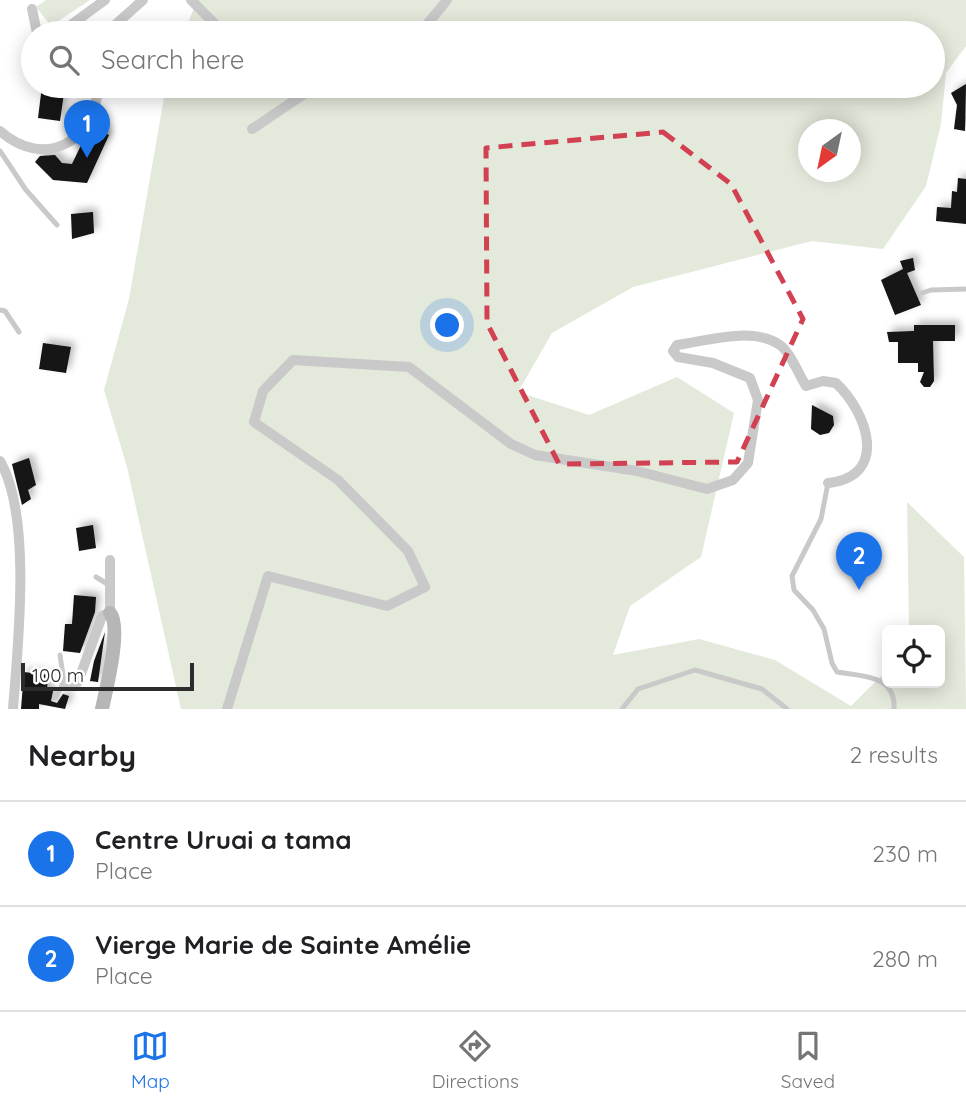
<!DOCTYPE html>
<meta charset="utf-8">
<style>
:root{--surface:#fff;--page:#f2f2f2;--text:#202124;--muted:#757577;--line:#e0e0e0;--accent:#1a73e8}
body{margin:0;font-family:Quicksand,sans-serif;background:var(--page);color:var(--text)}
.controls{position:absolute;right:21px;bottom:21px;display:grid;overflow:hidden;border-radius:10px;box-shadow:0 4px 18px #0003}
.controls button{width:63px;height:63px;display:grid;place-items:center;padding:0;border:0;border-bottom:2px solid var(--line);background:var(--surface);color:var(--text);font:35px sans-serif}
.compass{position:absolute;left:798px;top:119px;width:63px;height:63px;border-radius:50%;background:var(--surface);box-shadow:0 4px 18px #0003;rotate:213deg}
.scale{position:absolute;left:21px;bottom:18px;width:173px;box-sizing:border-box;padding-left:7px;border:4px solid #2c2c2c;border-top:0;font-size:19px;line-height:24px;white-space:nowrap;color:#2c2c2c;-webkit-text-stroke:5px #fff;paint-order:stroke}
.you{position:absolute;left:448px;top:326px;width:24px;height:24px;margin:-18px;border:5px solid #fff;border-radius:50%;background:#1a73e8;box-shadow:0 0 0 10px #1a73e833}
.badge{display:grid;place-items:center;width:46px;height:46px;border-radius:50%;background:var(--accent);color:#fff;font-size:23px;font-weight:700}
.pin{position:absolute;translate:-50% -58px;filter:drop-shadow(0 2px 4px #0008)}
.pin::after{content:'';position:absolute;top:37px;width:24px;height:21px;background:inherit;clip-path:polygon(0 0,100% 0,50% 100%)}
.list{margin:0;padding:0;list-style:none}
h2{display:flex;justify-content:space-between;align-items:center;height:91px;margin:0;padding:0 28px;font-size:30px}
h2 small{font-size:23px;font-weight:400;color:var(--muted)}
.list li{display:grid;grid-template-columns:46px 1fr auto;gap:21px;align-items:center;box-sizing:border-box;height:105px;padding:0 28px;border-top:2px solid var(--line)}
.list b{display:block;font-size:26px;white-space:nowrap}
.list p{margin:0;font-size:23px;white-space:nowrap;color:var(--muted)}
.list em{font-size:23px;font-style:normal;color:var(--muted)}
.icon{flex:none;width:38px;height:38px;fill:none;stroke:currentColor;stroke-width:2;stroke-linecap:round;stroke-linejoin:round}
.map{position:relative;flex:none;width:966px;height:709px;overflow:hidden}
.search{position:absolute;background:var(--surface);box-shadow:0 4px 18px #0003;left:21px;right:21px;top:21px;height:77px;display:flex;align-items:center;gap:18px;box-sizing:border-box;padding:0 24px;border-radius:38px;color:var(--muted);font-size:26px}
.sheet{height:301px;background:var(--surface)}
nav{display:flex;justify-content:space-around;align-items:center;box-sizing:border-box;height:98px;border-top:2px solid var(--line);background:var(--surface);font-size:19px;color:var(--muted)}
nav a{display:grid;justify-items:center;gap:4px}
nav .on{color:var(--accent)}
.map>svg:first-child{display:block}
.green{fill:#e3e9db;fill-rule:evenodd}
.building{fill:#131313;filter:url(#shadow)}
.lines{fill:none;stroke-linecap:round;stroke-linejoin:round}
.lane{stroke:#c9c9c9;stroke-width:5}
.street{stroke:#c9c9c9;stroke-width:10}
.secondary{stroke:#b6b6b6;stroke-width:14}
.marked{fill:none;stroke:#d14152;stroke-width:5;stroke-dasharray:14 9;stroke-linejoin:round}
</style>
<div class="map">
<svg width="966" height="709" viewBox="0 0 966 709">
<defs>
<filter id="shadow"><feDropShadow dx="4.5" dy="-4.5" stdDeviation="3.5" flood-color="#0004"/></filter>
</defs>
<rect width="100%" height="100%" fill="#fff"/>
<path class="green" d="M46 0H90L51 26 36 7Z
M197 0H966V46L946 73 941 124 926 186 883 249 812 241 633 287 552 333 518 392 589 415 677 377 734 413 701 557 630 606 613 655 699 639 775 660 851 706 887 670V683H940V630H909L907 502 964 557 966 709H181L127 467 104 390 129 299 166 86H933V33H184ZM808 130H850V172H808Z"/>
<path class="building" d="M966 84 965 131 954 129 957 105 951 93Z
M42 86H65L60 121 38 118Z
M95 128 109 135 87 183 53 180 35 162 40 156 55 155 62 163 72 164 83 141 88 135 92 136Z
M958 178 966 179V224L936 221 937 207 951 208 952 191 957 192Z
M93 212 94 233 72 239 71 214Z
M913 258 915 270 907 273 921 305 895 315 881 280 903 269 900 261Z
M914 325H955V341H933L934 381 930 387H924L920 382 924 372H918V363H898V342H889L887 332 914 331Z
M43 343 71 347 66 373 39 369Z
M812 405 833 416 834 425 829 433 820 435 811 429Z
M29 458 36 485 28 490 31 499 22 505 12 464Z
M93 525 96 548 79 551 76 528Z
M74 595 96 597 95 612 80 653 63 651 65 624H72Z
M105 632 98 682 90 681 94 661Z
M24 672 48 675 47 690 53 691 51 701 57 703 63 694 69 696 65 709 39 704V709H21Z"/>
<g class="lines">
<path class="lane" d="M0 151 26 190 57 225
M922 293 931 290 966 289
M0 310 5 311 19 332
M828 483 821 519 792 576 794 590 813 610 824 629 832 663 837 672C862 676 896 675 894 709
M96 577 109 585
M55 698 64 682 60 655
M622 709 638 689 695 670 762 689 787 709"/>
<path class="street" d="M191 0 224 33
M32 9 37 33
M60 33 105 0
M106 33 143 0
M420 33 447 0
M252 129 316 86
M0 131C44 170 96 142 98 86
M0 461C32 516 18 645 13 709
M64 682H78L102 616 110 613V560
M227 709 268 576 387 606 425 587 408 551 338 480 254 422 263 391 293 360 409 367 511 444 535 455 637 471 707 489 733 480 748 463 758 400 750 378 713 363 678 357 673 351 677 345C706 341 753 326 780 345 790 352 799 375 806 386L823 381 836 383C867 412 890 476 828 483"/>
<path class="secondary" d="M102 709C106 690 122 627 110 613"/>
</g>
<path class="marked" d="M663 132 731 184 803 319 737 462 559 464 487 323 486 148Z"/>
</svg>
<div class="controls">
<button><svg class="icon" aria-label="locate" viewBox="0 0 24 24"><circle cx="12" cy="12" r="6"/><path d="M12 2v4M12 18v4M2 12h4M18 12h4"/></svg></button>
</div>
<svg class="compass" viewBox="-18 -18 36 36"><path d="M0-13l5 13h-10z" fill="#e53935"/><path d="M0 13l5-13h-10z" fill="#757577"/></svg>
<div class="scale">100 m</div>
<div class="you"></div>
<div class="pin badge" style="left:87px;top:158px">1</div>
<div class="pin badge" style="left:859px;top:590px">2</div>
<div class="search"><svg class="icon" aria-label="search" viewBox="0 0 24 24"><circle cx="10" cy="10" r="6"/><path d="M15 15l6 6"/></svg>Search here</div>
</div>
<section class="sheet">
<h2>Nearby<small>2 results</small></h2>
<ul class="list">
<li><span class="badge">1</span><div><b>Centre Uruai a tama</b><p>Place</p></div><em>230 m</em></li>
<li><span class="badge">2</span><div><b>Vierge Marie de Sainte Amélie</b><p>Place</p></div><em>280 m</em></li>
</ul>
</section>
<nav>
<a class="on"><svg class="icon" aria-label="map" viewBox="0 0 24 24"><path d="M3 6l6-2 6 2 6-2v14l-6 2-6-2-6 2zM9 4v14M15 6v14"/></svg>Map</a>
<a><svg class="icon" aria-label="directions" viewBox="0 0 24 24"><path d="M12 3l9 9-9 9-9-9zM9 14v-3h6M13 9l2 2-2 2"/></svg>Directions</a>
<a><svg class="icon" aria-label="saved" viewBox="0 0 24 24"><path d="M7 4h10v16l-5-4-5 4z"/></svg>Saved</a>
</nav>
